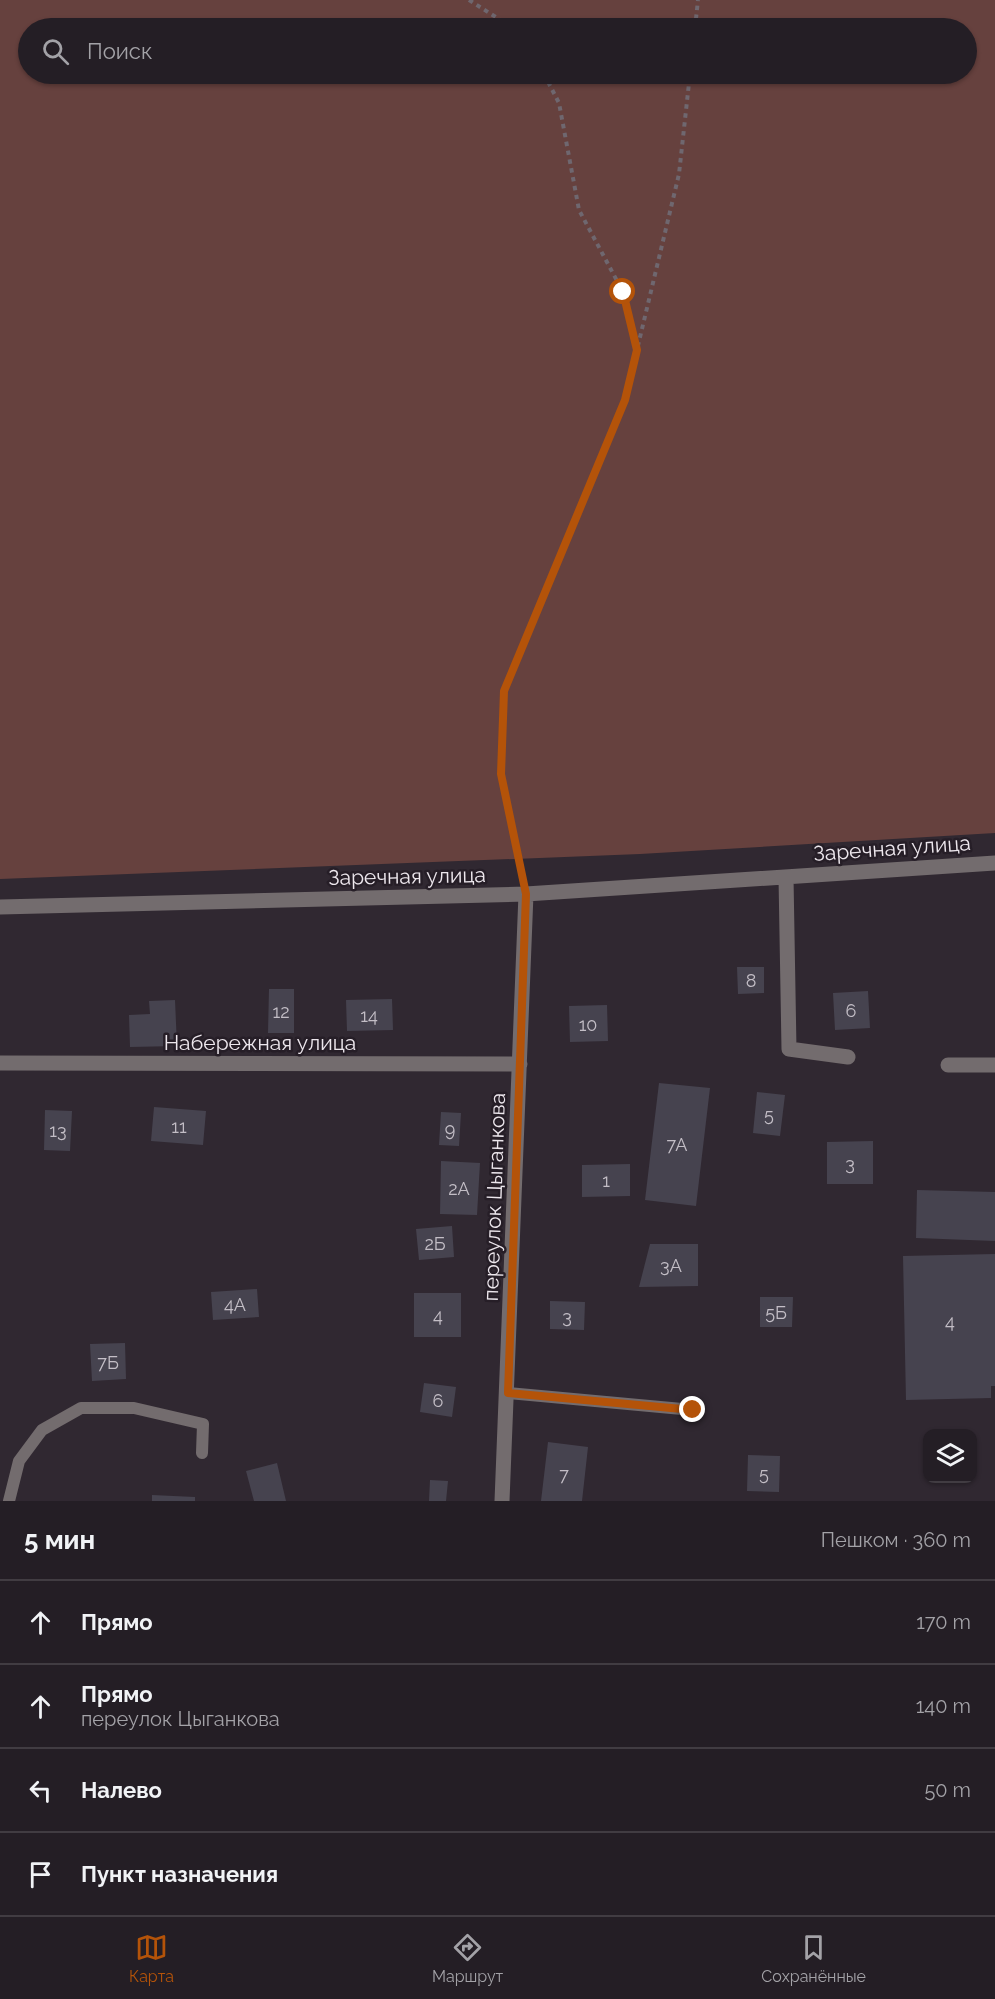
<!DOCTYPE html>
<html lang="ru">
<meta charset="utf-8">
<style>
:root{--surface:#241e25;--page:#302b32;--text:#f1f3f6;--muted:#a3a2a7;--line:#413c42;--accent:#b45309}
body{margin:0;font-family:Raleway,sans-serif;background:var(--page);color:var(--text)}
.controls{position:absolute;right:18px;bottom:18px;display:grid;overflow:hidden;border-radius:12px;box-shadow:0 2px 4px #0004}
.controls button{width:54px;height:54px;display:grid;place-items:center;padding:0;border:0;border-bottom:2px solid var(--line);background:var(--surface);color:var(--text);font:30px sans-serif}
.stop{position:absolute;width:18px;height:18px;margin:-14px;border:4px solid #b45309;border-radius:50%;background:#fff}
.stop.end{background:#b45309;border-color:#fff;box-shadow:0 2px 6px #0008}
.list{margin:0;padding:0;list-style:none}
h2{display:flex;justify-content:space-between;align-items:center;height:78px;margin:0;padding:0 24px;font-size:26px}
h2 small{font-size:20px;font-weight:400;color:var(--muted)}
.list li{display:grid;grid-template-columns:39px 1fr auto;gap:18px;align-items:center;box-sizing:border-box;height:84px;padding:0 24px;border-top:2px solid var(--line)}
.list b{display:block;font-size:22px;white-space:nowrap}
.list p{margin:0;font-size:20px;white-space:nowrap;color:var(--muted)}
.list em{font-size:20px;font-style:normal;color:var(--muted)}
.icon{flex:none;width:33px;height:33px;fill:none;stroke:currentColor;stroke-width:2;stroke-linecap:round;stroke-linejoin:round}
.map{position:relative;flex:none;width:995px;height:1501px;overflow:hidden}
.search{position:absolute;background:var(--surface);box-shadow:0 2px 4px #0004;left:18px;right:18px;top:18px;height:66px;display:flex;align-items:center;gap:15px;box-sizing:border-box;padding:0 21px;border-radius:33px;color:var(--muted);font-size:22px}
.sheet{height:414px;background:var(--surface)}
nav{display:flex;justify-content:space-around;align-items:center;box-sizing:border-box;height:84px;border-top:2px solid var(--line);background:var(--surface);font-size:16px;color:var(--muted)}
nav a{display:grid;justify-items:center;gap:3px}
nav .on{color:var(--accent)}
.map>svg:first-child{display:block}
.green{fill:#66413e;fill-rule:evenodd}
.building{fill:#46434f}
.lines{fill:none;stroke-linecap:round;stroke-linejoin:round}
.path{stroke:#6f676f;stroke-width:4;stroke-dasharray:4.5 4.5;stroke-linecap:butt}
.service{stroke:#736c6e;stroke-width:12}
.minor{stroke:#736c6e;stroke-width:15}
.route{stroke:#b45309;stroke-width:8}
.labels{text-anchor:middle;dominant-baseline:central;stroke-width:5;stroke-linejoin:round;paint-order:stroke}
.number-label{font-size:18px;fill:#c3bec6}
.street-label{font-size:21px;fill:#ede7ed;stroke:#261e27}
</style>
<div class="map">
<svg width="995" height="1501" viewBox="0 0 995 1501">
<rect width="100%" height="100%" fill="#302831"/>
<path class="green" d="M0 0H995V833L640 854 0 879ZM28 28H966V74H28Z"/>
<path class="building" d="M737 967H764V993L738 994Z
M269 989H294V1033H268Z
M868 991 870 1028 835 1030 833 993Z
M392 999 393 1030 347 1031 346 1000Z
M175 1000 177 1046 130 1047 129 1015 150 1014 149 1001Z
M607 1005 608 1041 570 1042 569 1006Z
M659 1083 710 1088 696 1206 645 1200Z
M757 1092 785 1095 780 1136 753 1133Z
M154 1107 206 1111 203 1145 151 1141Z
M45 1110 72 1111 70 1151 44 1150Z
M441 1112 461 1113 459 1146 439 1145Z
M873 1141V1184H827V1142Z
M441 1161 480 1163 477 1215 440 1214Z
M630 1164V1196L582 1197V1165Z
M917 1190 995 1192V1241L916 1238Z
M452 1226 454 1257 419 1260 416 1229Z
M650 1244H698V1286L639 1287Z
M995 1254V1386H991V1398L906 1400 903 1256Z
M257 1289 259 1317 213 1320 211 1292Z
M414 1293H461V1337H414Z
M760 1297H793L792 1327H760Z
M550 1301 585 1302 584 1330 550 1329Z
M125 1343 126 1379 92 1381 90 1344Z
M424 1383 456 1387 452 1417 420 1412Z
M548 1442 588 1447 582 1501H541Z
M748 1455 780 1456 779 1492 747 1491Z
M277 1463 286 1501H254L246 1471Z
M430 1480 448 1481 446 1501H429Z
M152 1495 195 1497V1501H152Z"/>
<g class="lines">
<path class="path" d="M469 0 513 28
M695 28 698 0
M544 74 559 103 579 210 623 292 637 348
M522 877 501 774 505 691 625 400 679 174 690 74"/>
<path class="service" d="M508 1393 693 1410
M9 1501 19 1461 42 1430 81 1408H134L203 1424 202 1453"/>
<path class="minor" d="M786 877 789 1049 848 1057
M0 907 526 894 995 863
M0 1063 520 1064
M948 1065H995
M502 1501 526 894"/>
</g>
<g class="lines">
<path class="route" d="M623 292 637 350 625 400 504 691 501 774 526 894 508 1393 693 1410"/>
</g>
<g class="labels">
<g class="number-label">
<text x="751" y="980">8</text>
<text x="851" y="1010">6</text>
<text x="281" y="1011">12</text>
<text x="369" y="1015">14</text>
<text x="588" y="1024">10</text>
<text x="769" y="1114">5</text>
<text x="179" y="1126">11</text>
<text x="450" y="1129">9</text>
<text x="58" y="1130">13</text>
<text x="677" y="1144">7А</text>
<text x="850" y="1163">3</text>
<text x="606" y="1180">1</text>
<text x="459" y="1188">2А</text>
<text x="435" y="1243">2Б</text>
<text x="671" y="1265">3А</text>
<text x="235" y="1304">4А</text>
<text x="776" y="1312">5Б</text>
<text x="438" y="1315">4</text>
<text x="567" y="1316">3</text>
<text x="950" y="1321">4</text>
<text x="108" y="1362">7Б</text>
<text x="438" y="1400">6</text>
<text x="764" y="1473">5</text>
<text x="564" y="1474">7</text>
</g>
<g class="street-label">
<text transform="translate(892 848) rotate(-4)">Заречная улица</text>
<text transform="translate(407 876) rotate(-1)">Заречная улица</text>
<text x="260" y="1042">Набережная улица</text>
<text transform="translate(494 1197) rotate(-88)">переулок Цыганкова</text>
</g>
</g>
</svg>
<div class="controls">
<button><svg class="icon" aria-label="layers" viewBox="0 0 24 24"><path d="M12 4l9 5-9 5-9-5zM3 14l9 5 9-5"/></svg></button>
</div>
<div class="stop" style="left:623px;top:292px"></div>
<div class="stop end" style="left:693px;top:1410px"></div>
<div class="search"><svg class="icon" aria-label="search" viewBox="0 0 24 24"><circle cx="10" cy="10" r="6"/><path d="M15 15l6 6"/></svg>Поиск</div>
</div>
<section class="sheet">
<h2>5 мин<small>Пешком · 360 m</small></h2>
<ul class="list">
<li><svg class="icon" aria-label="ahead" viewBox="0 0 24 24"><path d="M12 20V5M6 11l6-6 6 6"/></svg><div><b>Прямо</b></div><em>170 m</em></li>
<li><svg class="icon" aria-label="ahead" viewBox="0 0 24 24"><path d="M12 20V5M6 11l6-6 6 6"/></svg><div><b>Прямо</b><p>переулок Цыганкова</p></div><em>140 m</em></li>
<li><svg class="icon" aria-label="left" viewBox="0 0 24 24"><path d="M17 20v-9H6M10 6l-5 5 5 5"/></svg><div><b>Налево</b></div><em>50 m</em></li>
<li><svg class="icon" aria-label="arrive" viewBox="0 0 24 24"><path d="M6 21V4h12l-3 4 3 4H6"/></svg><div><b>Пункт назначения</b></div></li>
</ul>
</section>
<nav>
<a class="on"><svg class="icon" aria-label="map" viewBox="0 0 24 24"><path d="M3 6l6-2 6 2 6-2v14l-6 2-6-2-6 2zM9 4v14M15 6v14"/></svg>Карта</a>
<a><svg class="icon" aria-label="directions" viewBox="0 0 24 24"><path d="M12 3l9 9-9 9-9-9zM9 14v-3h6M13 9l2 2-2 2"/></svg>Маршрут</a>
<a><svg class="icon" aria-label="saved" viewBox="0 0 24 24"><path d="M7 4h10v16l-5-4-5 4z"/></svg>Сохранённые</a>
</nav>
